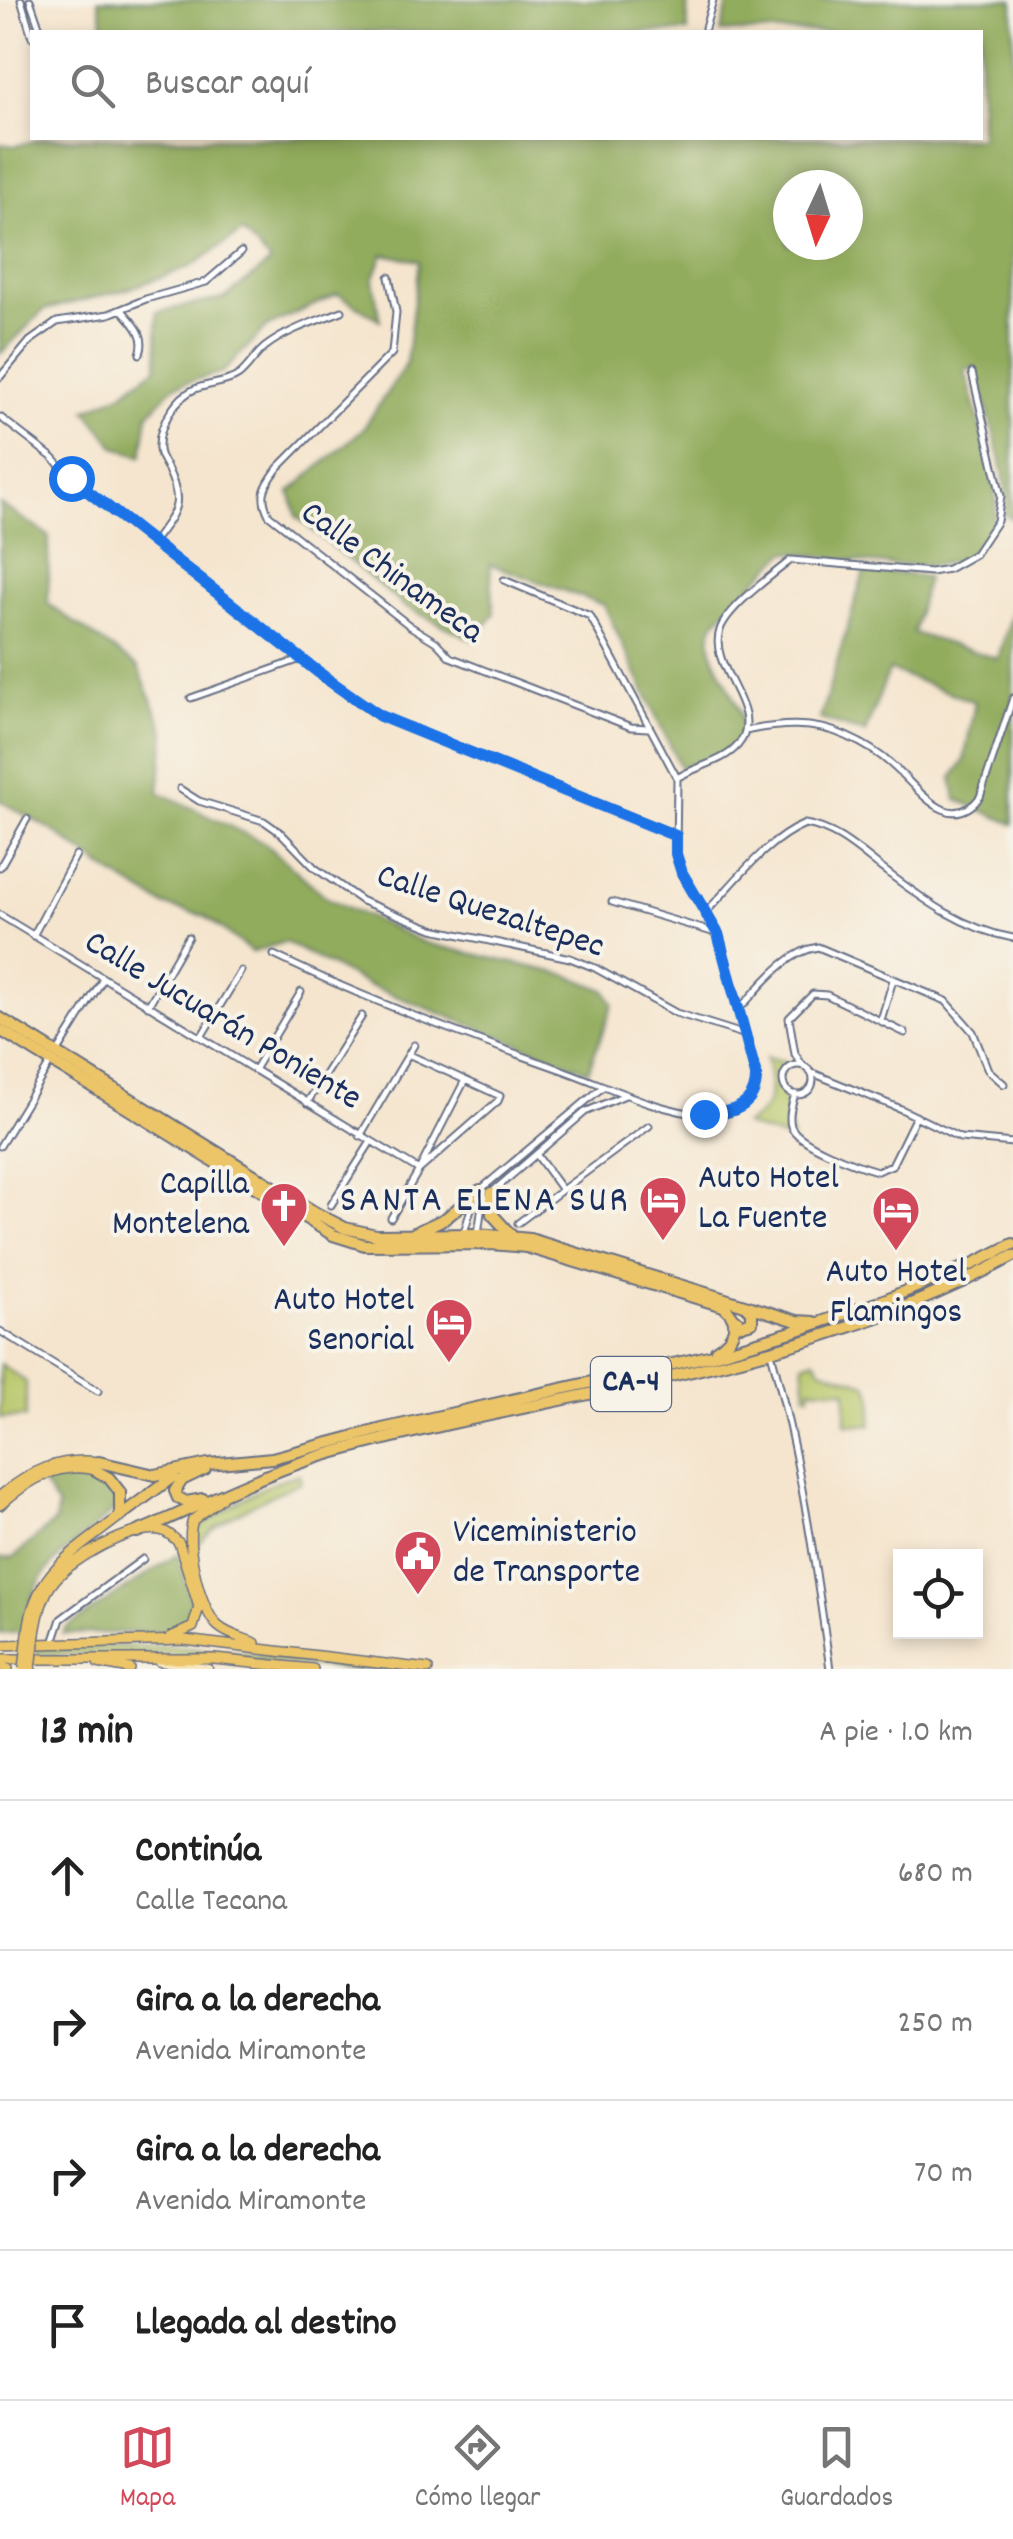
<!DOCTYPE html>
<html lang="es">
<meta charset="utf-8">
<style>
:root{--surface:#fff;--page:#f2f2f2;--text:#222;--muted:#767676;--line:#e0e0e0;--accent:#d1495b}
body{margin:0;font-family:Dekko,sans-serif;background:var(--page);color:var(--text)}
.controls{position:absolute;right:30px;bottom:30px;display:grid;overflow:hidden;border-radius:0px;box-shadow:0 5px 15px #0003}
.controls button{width:90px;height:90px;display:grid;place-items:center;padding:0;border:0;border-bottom:2px solid var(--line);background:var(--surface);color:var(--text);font:50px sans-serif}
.compass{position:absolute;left:773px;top:170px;width:90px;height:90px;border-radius:50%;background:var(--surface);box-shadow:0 5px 15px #0003;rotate:184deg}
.stop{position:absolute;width:30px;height:30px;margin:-22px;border:8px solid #1a73e8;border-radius:50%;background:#fff}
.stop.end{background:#1a73e8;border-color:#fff;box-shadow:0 2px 10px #0008}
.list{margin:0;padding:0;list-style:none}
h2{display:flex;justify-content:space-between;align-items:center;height:130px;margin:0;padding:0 40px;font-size:42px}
h2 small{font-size:32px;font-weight:400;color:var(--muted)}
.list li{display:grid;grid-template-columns:65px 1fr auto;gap:30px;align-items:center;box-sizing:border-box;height:150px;padding:0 40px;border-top:2px solid var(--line)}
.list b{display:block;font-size:38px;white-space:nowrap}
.list p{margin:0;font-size:32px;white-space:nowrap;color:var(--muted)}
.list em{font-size:32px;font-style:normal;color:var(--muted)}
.icon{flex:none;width:55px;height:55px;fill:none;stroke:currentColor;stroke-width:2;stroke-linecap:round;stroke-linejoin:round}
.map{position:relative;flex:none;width:1013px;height:1669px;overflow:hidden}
.search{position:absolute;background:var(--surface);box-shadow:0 5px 15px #0003;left:30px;right:30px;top:30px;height:110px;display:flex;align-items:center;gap:25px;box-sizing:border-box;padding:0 35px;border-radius:0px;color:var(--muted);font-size:38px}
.sheet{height:730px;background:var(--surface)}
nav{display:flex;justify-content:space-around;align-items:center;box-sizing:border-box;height:140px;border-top:2px solid var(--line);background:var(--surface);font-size:28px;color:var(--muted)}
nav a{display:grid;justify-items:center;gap:5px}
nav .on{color:var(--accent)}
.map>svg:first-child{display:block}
.green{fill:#b8c769;stroke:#6a7b64;stroke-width:2.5}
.forest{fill:#92ac5d;stroke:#566e5e;stroke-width:2.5;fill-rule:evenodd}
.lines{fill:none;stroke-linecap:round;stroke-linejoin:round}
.street-casing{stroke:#676f85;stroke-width:9}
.secondary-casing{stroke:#676f85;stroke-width:11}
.primary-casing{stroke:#676f85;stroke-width:12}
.highway-casing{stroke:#676f85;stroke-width:14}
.street{stroke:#fff;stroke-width:5}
.secondary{stroke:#f8e8c3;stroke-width:8}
.primary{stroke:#edc569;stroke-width:9}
.highway{stroke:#edc569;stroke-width:10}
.primary-bridge-casing{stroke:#676f85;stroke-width:12;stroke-linecap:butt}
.primary-bridge{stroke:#edc569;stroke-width:9}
.route{stroke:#1a73e8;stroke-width:12}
.labels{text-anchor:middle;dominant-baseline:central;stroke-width:8;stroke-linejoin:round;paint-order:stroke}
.shield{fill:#f7f3e8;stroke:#5d6a87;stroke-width:2.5}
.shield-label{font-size:32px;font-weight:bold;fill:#1b2f5e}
.street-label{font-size:35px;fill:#1b2f5e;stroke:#f7f3e8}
.poi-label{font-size:35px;fill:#1b2f5e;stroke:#f7f3e8;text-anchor:start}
.neighbourhood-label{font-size:38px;letter-spacing:2.5px;fill:#1b2f5e;stroke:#f7f3e8}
</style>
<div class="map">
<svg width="1013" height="1669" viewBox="0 0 1013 1669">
<rect width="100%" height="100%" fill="#f7f3e8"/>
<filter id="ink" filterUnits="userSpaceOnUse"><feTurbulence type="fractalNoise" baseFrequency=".01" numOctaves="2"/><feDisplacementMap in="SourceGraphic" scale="20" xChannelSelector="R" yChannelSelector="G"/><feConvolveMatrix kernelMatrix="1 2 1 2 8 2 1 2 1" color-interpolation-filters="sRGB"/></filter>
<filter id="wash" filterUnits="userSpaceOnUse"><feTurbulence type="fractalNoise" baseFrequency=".0048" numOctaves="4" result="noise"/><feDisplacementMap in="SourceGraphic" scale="40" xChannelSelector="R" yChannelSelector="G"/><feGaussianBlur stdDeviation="2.25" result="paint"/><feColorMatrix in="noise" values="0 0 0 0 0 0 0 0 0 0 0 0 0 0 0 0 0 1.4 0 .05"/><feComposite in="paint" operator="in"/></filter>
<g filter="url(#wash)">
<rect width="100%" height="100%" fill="#f5e5ce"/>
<path class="green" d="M766 1058 784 1062C775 1083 779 1084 786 1103 790 1113 787 1124 792 1137L783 1138 744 1125C775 1109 772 1088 766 1058Z
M815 1359 821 1369 867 1384 873 1397 871 1425 846 1424V1390L810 1388V1395L806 1394 803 1363Z
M0 1364 26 1382V1417L0 1418Z
M299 1474 301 1482C272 1495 203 1524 193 1554L194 1532C227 1509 259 1484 299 1474Z
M178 1646 393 1669H345L207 1654H36L37 1647Z"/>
<path class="forest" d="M98 0H687L688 32H105Z
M729 0H1013V519L1005 515C1013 482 984 404 975 369H967L965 371C973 400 1002 490 995 515 990 532 974 556 956 561 912 574 834 557 786 552 771 568 723 609 714 624 695 660 761 710 737 742 725 757 697 762 681 769L604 605 490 564 494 614 475 641 404 606 297 517 290 492 363 429 406 364 419 261 383 254 373 280 380 320 338 294 268 326 223 372 174 386 148 415 142 456 115 447 86 410 121 394 157 367V312L225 298 271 262 242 232 190 267 125 290 44 310 0 354V144L15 146 45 138H980V32H721ZM788 185H848V245H788Z
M0 504 49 536 48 604 138 667 165 732 159 792 266 844 327 898 425 943 567 975 605 990 613 1004 588 1071 368 985 285 942 252 952 205 916 166 906 108 871 52 830 0 801Z
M865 569 927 577 913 633 998 659 1013 608V824L956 799 952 778 964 761 975 702 889 670 865 733 820 719Z
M86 1471C100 1476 108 1484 117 1496L115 1509C67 1557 38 1555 23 1632L0 1634V1558H13L55 1521 58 1507 42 1483 59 1475Z
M178 1554 192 1605C191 1620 182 1626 169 1632L63 1634 66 1628Z"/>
</g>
<g filter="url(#ink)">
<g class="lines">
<g class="street-casing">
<path id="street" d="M21 0 32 37
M30 0 41 32
M705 28 713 0
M389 277 396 312 392 353 278 468C266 485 258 494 269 515L410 626 436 642 450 657 631 727 648 728
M122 310C134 324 147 335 140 354
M0 377 30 341 57 322 109 314 146 299 206 282 241 252
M0 417 53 458 71 478 327 679 380 716 676 835
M154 541C177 510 185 503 166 466 162 459 158 453 159 445 159 425 177 396 195 389 210 383 226 384 239 375 249 367 255 355 265 347 287 330 316 321 342 311
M191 698 301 659
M745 731C779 724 813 721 846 736 862 743 879 753 892 765 917 786 949 837 980 797L1013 698
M677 778C696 766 724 762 738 745 767 710 707 668 720 630 727 608 772 575 791 560L931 572 948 569 975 554 997 521 1001 496 972 373
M180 789 199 801 264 821 281 833 315 868 362 901 433 929 570 958 595 968 676 1013 746 1035
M0 867 27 819
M612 902 719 934
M707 911C736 881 766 840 805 824 837 829 859 851 884 870 924 900 963 929 1013 938
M0 915 419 1170
M33 936 76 855
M274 955C368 1001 466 1036 565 1071 609 1087 658 1111 704 1115 732 1117 757 1105 756 1075L719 934 682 873 676 854 677 778 590 616 504 580
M148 1006 188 937
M738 1010C761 987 785 952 818 947L946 1001 973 1032 988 1070 1004 1084
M881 1020 893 980
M201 1037 241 971
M57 1053 103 979
M410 1055 500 1096 498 1101 419 1170
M783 1080a15 15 0 1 1 30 0a15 15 0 1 1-30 0Z
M803 1066 795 1054 789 1018 813 994 827 995 905 1033
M254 1070 301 992
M810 1072 901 1109 960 1138 1013 1143
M795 1094C792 1104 788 1116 791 1126 797 1144 859 1166 877 1171L892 1165 916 1116
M307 1103 362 1016
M360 1136 414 1045
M0 1146 51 1062
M536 1154 562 1190 649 1126
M480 1190 604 1086
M331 1205 370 1143
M391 1218 419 1170 465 1080
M518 1223 562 1190
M464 1233 474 1198
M478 1234 482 1205 491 1193 585 1112 625 1095
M0 1331 98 1391
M771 1353C800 1457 815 1562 830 1669
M53 1643 61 1619 143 1559"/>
</g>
<g class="secondary-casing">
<path id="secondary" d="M160 1662 208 1669"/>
</g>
<g class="primary-casing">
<path id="primary" d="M0 1496C31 1471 59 1457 99 1462
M221 1498 193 1520C184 1543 200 1610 218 1626 228 1635 243 1638 255 1643
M0 1505C27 1481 58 1461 95 1470
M28 1633C34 1571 75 1552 120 1516
M35 1634C38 1615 42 1596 54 1581 71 1559 131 1525 160 1530 168 1532 173 1537 179 1543L199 1607 193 1627 171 1637
M0 1645 184 1640 428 1669
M0 1659H214L313 1669
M98 1663 130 1669
M0 1665 8 1669"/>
</g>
<g class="highway-casing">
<path id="highway" d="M0 1018 316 1213 345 1228 376 1235 478 1234 530 1239 797 1321 814 1322
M0 1030 333 1235 365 1245 490 1244 526 1247 723 1306C742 1320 735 1339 716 1350
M491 1193 492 1214 512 1236
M414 1233 446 1218 480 1190
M735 1319 742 1325 752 1322V1312L746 1306
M99 1462 155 1475 208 1464 272 1458 382 1429 713 1355 795 1331 879 1302 975 1263 1013 1244
M95 1470 109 1478 120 1492V1516
M203 1499 186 1502 178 1498 175 1491 182 1480 205 1469
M120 1516 174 1476
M137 1532C203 1505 265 1471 335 1452 561 1390 804 1371 1013 1256"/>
</g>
<use href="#street" class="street"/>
<use href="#secondary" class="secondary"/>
<use href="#primary" class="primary"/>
<use href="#highway" class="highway"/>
<g class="primary-bridge-casing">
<path id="primary-bridge" d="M24 1669 28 1633
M31 1669 35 1634"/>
</g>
<use href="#primary-bridge" class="primary-bridge"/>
</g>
</g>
<g class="lines" filter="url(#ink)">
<path class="route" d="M71 478 327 679 380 716 676 836V854L682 873 718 934 756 1075C757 1107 731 1114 704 1114"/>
</g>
<defs>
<g id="hotel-pin" transform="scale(2.5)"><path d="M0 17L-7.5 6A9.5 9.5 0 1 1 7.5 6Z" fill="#d1495b" stroke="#f7f3e8"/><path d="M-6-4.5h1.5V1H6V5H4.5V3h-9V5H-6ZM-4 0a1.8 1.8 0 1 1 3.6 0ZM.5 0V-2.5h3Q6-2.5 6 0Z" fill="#fff"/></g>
<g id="church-pin" transform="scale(2.5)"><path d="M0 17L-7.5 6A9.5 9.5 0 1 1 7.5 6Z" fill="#d1495b" stroke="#f7f3e8"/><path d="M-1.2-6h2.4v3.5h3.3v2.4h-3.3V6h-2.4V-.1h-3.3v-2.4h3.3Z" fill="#fff"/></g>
<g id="civic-pin" transform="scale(2.5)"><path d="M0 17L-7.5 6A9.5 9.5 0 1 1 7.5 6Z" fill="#d1495b" stroke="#f7f3e8"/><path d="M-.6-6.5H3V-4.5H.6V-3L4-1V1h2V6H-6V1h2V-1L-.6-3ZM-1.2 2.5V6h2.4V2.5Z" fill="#fff"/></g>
</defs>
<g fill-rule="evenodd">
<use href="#hotel-pin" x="663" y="1200"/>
<use href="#church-pin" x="284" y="1206"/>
<use href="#hotel-pin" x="896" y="1210"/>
<use href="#hotel-pin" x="449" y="1322"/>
<use href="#civic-pin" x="418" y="1554"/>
</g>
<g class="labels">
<rect class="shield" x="591" y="1357" width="80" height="54" rx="8"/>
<g class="shield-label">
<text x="631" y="1384">CA-4</text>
</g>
<g class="street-label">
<text transform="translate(391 574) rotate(36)">Calle Chinameca</text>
<text transform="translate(490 913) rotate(18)">Calle Quezaltepec</text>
<text transform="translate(222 1022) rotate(31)">Calle Jucuarán Poniente</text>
</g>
<g class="poi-label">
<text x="698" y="1180">Auto Hotel<tspan x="698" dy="40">La Fuente</tspan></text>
<text x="249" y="1186" text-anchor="end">Capilla<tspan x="249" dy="40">Montelena</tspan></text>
<text x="896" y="1274" text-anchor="middle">Auto Hotel<tspan x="896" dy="40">Flamingos</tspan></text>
<text x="414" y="1302" text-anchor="end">Auto Hotel<tspan x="414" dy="40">Senorial</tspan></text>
<text x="453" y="1534">Viceministerio<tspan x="453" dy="40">de Transporte</tspan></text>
</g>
<g class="neighbourhood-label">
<text x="485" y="1202">SANTA ELENA SUR</text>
</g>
</g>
</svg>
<div class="controls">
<button><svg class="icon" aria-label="locate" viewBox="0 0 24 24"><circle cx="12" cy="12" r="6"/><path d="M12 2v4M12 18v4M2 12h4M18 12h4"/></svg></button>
</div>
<svg class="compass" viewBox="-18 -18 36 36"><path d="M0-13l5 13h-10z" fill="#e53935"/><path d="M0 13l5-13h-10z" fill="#767676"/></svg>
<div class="stop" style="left:71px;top:478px"></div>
<div class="stop end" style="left:704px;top:1114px"></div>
<div class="search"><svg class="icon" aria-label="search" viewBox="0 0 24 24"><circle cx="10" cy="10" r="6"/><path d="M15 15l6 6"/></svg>Buscar aquí</div>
</div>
<section class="sheet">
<h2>13 min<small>A pie · 1.0 km</small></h2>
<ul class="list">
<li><svg class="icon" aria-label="ahead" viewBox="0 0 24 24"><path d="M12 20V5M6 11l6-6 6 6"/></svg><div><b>Continúa</b><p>Calle Tecana</p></div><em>680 m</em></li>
<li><svg class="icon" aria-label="right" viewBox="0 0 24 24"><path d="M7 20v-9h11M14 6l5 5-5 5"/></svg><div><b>Gira a la derecha</b><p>Avenida Miramonte</p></div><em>250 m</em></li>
<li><svg class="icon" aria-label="right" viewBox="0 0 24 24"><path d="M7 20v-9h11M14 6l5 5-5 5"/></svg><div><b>Gira a la derecha</b><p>Avenida Miramonte</p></div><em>70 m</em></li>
<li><svg class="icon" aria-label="arrive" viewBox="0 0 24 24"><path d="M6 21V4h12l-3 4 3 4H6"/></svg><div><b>Llegada al destino</b></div></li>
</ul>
</section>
<nav>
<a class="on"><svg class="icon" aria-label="map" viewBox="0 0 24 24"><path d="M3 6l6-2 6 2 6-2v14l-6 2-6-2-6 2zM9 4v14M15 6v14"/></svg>Mapa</a>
<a><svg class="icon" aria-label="directions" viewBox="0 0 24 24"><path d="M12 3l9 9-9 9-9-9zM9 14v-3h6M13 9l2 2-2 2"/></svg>Cómo llegar</a>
<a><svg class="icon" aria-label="saved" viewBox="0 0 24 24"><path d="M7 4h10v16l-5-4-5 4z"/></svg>Guardados</a>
</nav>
